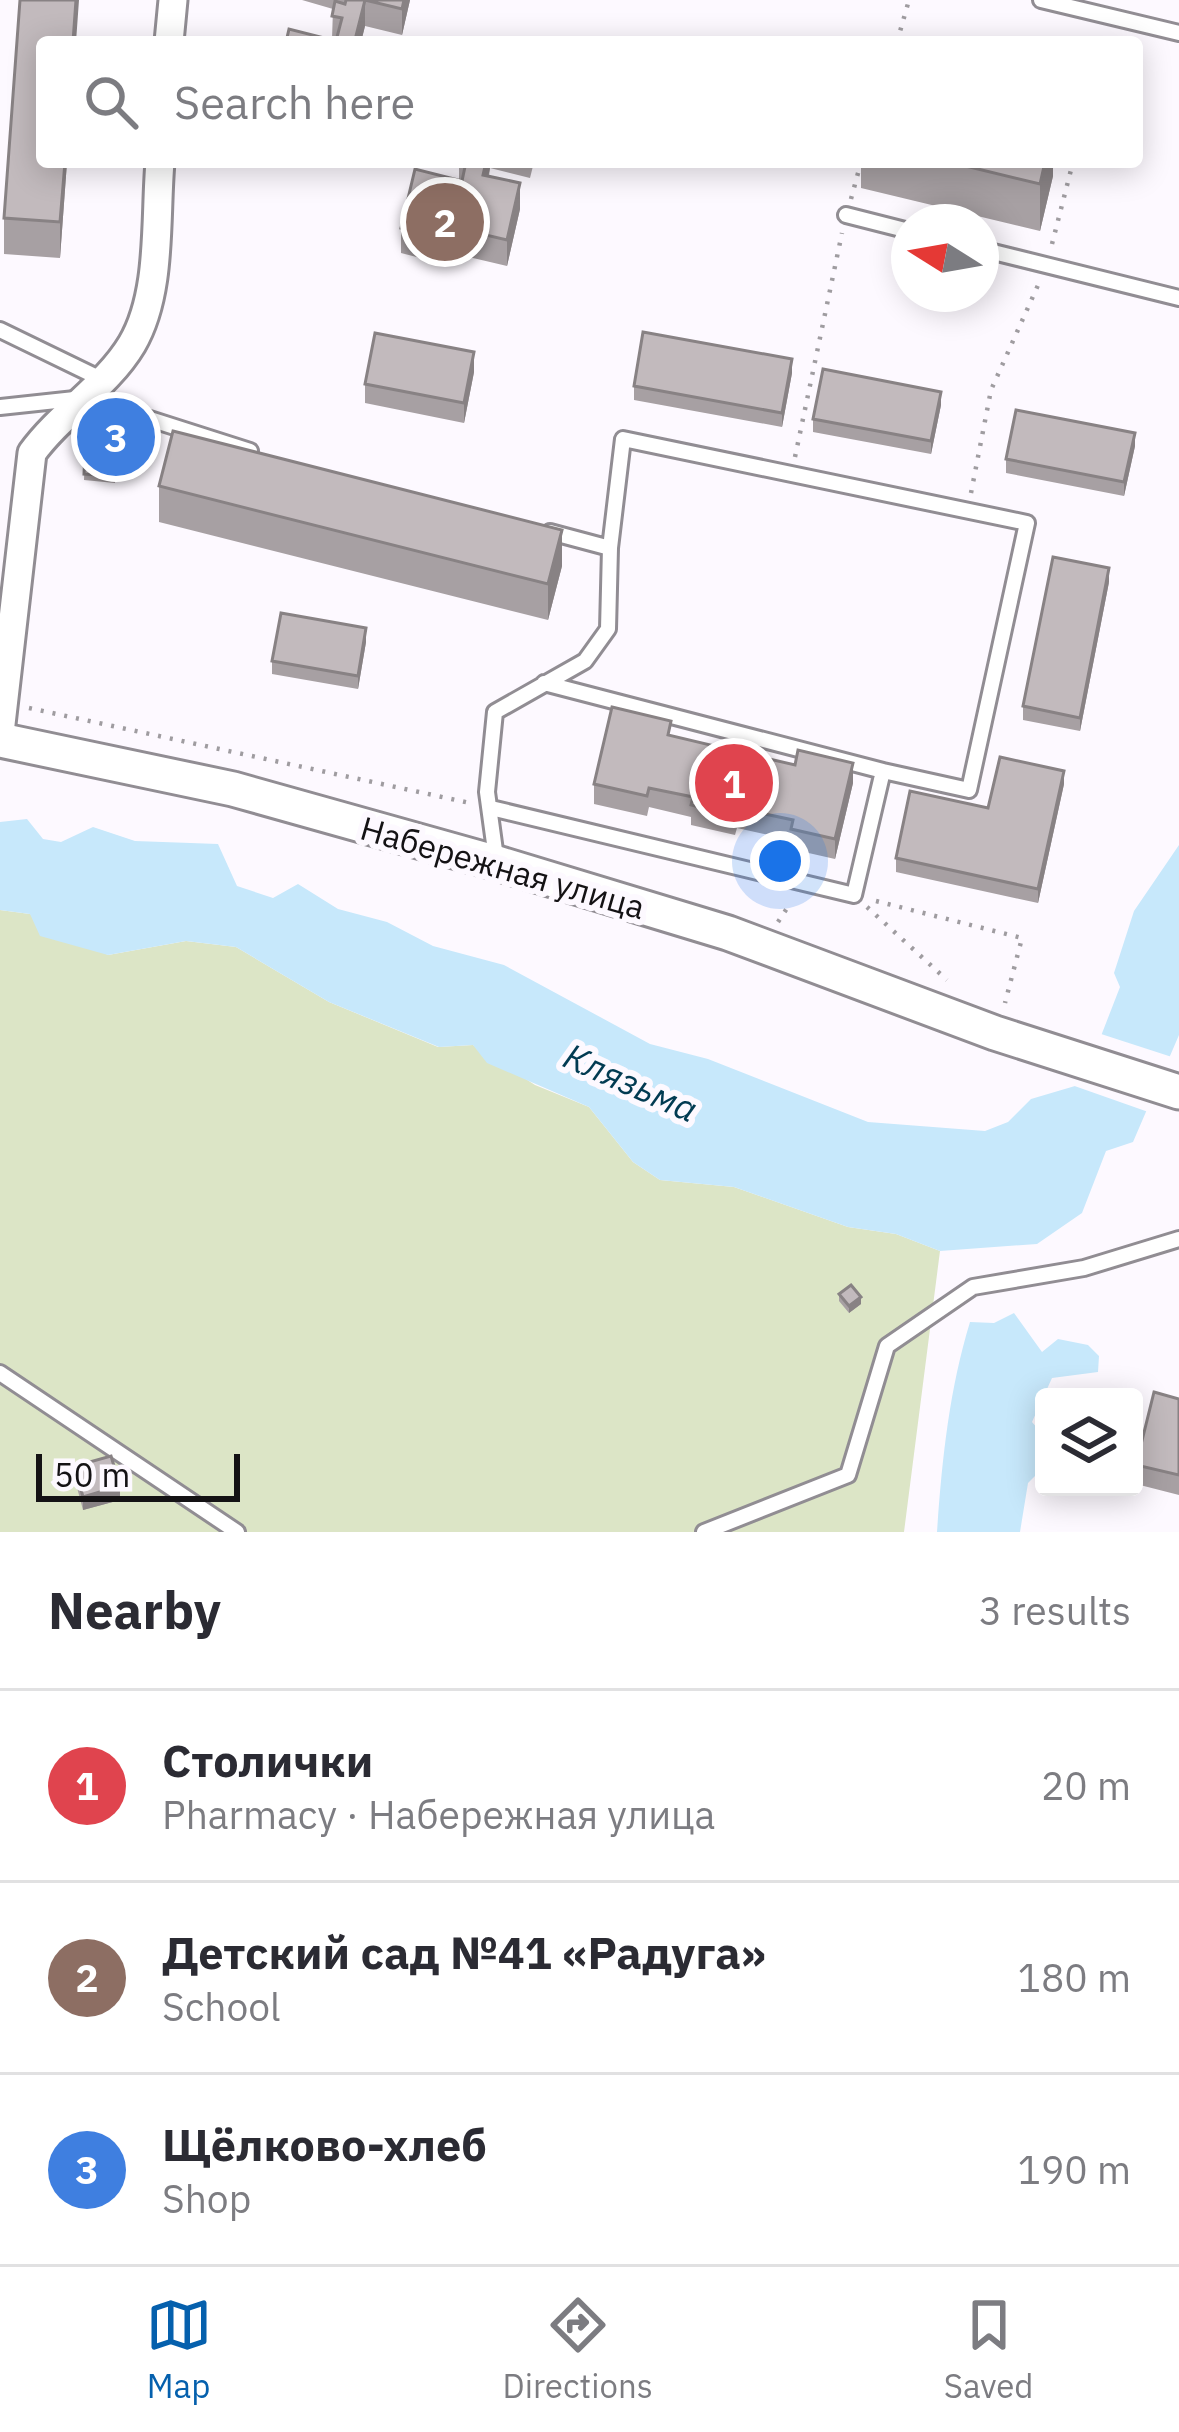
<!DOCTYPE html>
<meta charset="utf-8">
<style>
:root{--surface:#fff;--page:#f2f2f3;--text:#2b2b33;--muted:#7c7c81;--line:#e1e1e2;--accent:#0560ad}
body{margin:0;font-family:"IBM Plex Sans",sans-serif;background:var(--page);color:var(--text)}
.controls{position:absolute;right:36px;bottom:36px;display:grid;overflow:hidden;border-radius:12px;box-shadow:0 6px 30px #0003}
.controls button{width:108px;height:108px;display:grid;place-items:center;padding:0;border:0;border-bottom:3px solid var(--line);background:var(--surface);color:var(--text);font:60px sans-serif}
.compass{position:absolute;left:891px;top:204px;width:108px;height:108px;border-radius:50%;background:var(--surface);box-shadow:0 6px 30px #0003;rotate:281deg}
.scale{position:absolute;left:36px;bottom:30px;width:204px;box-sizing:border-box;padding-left:12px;border:6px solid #141214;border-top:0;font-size:33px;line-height:42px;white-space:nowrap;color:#141214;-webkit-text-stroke:9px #fdf9ff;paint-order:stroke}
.you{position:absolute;left:780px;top:861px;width:42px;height:42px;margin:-30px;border:9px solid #fff;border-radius:50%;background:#1a73e8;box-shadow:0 0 0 18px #1a73e833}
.badge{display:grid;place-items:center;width:78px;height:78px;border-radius:50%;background:var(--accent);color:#fff;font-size:39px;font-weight:700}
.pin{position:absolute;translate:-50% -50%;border:6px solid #fff;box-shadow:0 3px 12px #0006}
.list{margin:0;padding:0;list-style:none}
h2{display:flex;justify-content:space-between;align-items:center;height:156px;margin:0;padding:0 48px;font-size:51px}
h2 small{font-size:39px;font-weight:400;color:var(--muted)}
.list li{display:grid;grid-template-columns:78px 1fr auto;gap:36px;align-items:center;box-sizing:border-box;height:192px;padding:0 48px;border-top:3px solid var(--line)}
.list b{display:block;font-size:45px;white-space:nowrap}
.list p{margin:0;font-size:39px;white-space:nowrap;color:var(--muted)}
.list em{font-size:39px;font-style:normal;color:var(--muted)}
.icon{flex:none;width:66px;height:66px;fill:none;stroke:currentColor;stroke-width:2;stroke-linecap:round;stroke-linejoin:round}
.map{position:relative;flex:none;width:1179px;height:1532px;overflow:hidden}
.search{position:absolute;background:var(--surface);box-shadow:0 6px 30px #0003;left:36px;right:36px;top:36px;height:132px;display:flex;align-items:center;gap:30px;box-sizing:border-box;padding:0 42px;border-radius:12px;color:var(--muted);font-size:45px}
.sheet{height:732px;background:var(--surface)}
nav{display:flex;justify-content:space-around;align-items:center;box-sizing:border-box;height:168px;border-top:3px solid var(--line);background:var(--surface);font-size:33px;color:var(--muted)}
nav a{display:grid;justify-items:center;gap:6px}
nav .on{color:var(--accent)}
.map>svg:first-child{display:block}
.green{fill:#dce5c6}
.water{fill:#c7e8fb}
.pier{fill:#fdf9ff}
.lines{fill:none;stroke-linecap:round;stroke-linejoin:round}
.service-casing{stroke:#918d93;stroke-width:20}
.minor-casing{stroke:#918d93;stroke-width:33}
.tertiary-casing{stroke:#918d93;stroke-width:39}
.path{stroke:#9f9ca0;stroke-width:4.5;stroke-dasharray:3 9;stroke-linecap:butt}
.service{stroke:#fff;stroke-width:14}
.minor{stroke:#fff;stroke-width:27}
.tertiary{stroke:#fff;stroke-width:33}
.wall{fill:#a7a0a3}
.shaded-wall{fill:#888284}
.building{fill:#c2babd;stroke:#888284;stroke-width:3}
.labels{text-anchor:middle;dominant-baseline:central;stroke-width:12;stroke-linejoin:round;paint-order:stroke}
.street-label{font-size:33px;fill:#141214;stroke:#fdf9ff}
.water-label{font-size:36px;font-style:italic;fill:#023b52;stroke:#fdf9ff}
</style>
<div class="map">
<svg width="1179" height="1532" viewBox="0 0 1179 1532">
<rect width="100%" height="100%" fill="#fdf9ff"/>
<path class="green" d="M0 910 30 914 108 955 186 941 236 947 329 1002 438 1047 473 1045 535 1085 589 1107 633 1162 660 1180 734 1187 848 1227 896 1234 940 1251 904 1532H0Z"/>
<path class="water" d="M27 819 43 839 61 842 93 827 135 841 218 844 237 886 273 898 298 884 338 909 387 922 433 946 504 965 650 1044 708 1059 868 1122 985 1131 1008 1122 1031 1099 1075 1086 1087 1072 1120 987 1114 973 1134 911 1179 845V1035L1133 1142 1106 1151 1082 1213 1037 1244 940 1251 896 1234 848 1227 734 1187 660 1180 633 1162 589 1107 487 1063 473 1045 439 1047 329 1002 236 947 186 941 108 955 40 936 30 914 0 910V822Z
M1014 1313 1042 1352 1058 1339 1088 1345 1099 1356 1098 1372 1052 1378 1032 1422 1044 1436V1467L1028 1483 1020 1532H937C942 1460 949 1391 970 1322L994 1323Z"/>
<path class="pier" d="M1098 1033 1175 1058 1154 1114 1066 1083 1082 1069Z"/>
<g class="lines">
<g class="service-casing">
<path id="service" d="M1041 0 1179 33
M846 215 909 231
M981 249 1179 298
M0 330 101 379
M0 407 84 398 250 451
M544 683 883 771
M491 808 854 895 883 771 969 790 1027 523 623 439 610 548
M496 858 487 792 495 712 585 661 608 629 610 548 550 532
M0 1373 237 1532
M704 1532 848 1475 887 1346 973 1287 1084 1268 1179 1239"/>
</g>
<g class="minor-casing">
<path id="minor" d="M169 42 173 0
M0 733 32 453C61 413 107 386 132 344 162 293 155 219 160 162"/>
</g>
<g class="tertiary-casing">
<path id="tertiary" d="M0 740 233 789 497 863 728 933 995 1033 1179 1092"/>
</g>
<path class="path" d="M897 42 909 0
M851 199 861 162
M1052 244 1073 162
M795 457 842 233
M971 493 991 390 1039 283
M29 708 470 803
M876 901 1022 938 1005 1003
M867 907 947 980
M778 922 791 902"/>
<use href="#service" class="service"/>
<use href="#minor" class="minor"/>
<use href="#tertiary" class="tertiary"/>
</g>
<path class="wall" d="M302 0H410L402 35 365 26 362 38 380 42 332 39 333 9Z
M67 162 60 258 4 254V218Z
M459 162H534L530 178 490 168 489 176 520 209 507 266 439 250 436 262 401 253V228L459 180Z
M861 162H1053V176L1040 231 861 188Z
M474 372 464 423 365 403V384Z
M792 373 782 427 634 400V386Z
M941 405 931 454 813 432V419Z
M1135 446 1124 496 1006 473V459Z
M85 452 117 455 115 483 84 480Z
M159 486 562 566 548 620 159 522Z
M1109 582 1080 731 1023 720V706Z
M366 642 358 689 272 674V661Z
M671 736 853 783 835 859 791 849V840L737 828 735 835 691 825V817L649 807 647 816 594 804V784Z
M1064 784 1038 903 896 872V858L988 808Z
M839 1294 861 1304 849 1313 839 1301Z
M1179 1399V1495L1136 1484V1465Z
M75 1466 120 1500 83 1510 75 1480Z"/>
<path class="shaded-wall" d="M76 0H79L76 42H73Z
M365 0V26L361 42 356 36Z
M404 0H410L402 35V9Z
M65 162H67L60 258V222Z
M486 162H490V168L483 200V175Z
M1045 162H1053V176L1040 231V184Z
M520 183V209L507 266V240Z
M439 224V250L436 262V236Z
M474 352V372L464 423V403Z
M792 359V373L782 427V413Z
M941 392V405L931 454V441Z
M1135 433V446L1124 496V482Z
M562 530V566L548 620V584Z
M1109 568V582L1080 731V718Z
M366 628V642L358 689V676Z
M853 763V783L835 859V839Z
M1064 771V784L1038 903V889Z
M861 1297V1304L849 1313V1306Z
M120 1486V1500L83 1510V1497Z"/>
<path class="building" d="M20 0H76L73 42H42V162H65L60 222 4 218Z
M346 0H365L356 36 380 42H286L289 29 336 41 342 18 332 16 335 1 345 4Z
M365 0H404L402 9Z
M466 162H486L483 175 520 183 507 240 439 224 436 236 401 228 415 169 462 181Z
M949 162H1045L1040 184Z
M643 332 792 359 782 413 634 386Z
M375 333 474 352 464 403 365 384Z
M823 369 941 392 931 441 813 419Z
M1016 410 1135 433 1124 482 1006 459Z
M173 431 562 530 548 584 159 486Z
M85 452 117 455 115 476 84 474Z
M1053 557 1109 568 1080 718 1023 706Z
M281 613 366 628 358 676 272 661Z
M612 707 671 721 668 735 795 765 798 750 853 763 835 839 791 829 793 820 737 808 735 816 691 805 693 797 649 788 647 796 594 784Z
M1000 757 1064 771 1038 889 896 858 910 791 988 808Z
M851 1285 861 1297 849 1306 839 1294Z
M1154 1392 1179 1399V1475L1136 1465Z
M111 1456 120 1486 83 1497 75 1466Z"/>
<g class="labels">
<g class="street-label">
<text transform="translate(503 867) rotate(16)">Набережная улица</text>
</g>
<g class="water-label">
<text transform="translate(631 1082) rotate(24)">Клязьма</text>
</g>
</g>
</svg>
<div class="controls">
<button><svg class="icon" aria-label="layers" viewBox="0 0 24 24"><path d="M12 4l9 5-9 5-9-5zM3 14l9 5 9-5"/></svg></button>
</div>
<svg class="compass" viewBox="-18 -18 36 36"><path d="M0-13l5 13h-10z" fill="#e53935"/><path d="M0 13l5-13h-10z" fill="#7c7c81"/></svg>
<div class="scale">50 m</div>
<div class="you"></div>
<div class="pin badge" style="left:734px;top:783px;background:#e0444e">1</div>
<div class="pin badge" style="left:445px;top:222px;background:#8d6e63">2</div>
<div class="pin badge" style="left:116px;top:437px;background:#3f7fe0">3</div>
<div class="search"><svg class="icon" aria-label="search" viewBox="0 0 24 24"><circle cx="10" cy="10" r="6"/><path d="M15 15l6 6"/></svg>Search here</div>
</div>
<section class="sheet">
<h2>Nearby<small>3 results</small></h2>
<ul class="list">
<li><span class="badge" style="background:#e0444e">1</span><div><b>Столички</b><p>Pharmacy · Набережная улица</p></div><em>20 m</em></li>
<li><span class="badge" style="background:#8d6e63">2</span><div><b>Детский сад №41 «Радуга»</b><p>School</p></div><em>180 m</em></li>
<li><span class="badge" style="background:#3f7fe0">3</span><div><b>Щёлково-хлеб</b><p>Shop</p></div><em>190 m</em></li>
</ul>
</section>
<nav>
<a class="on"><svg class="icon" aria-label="map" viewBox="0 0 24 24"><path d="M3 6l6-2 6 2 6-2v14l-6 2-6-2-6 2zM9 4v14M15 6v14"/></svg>Map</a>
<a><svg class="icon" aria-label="directions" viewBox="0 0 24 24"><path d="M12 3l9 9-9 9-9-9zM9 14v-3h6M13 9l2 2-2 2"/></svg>Directions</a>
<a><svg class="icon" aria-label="saved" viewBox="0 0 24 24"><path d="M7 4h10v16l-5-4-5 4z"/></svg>Saved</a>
</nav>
